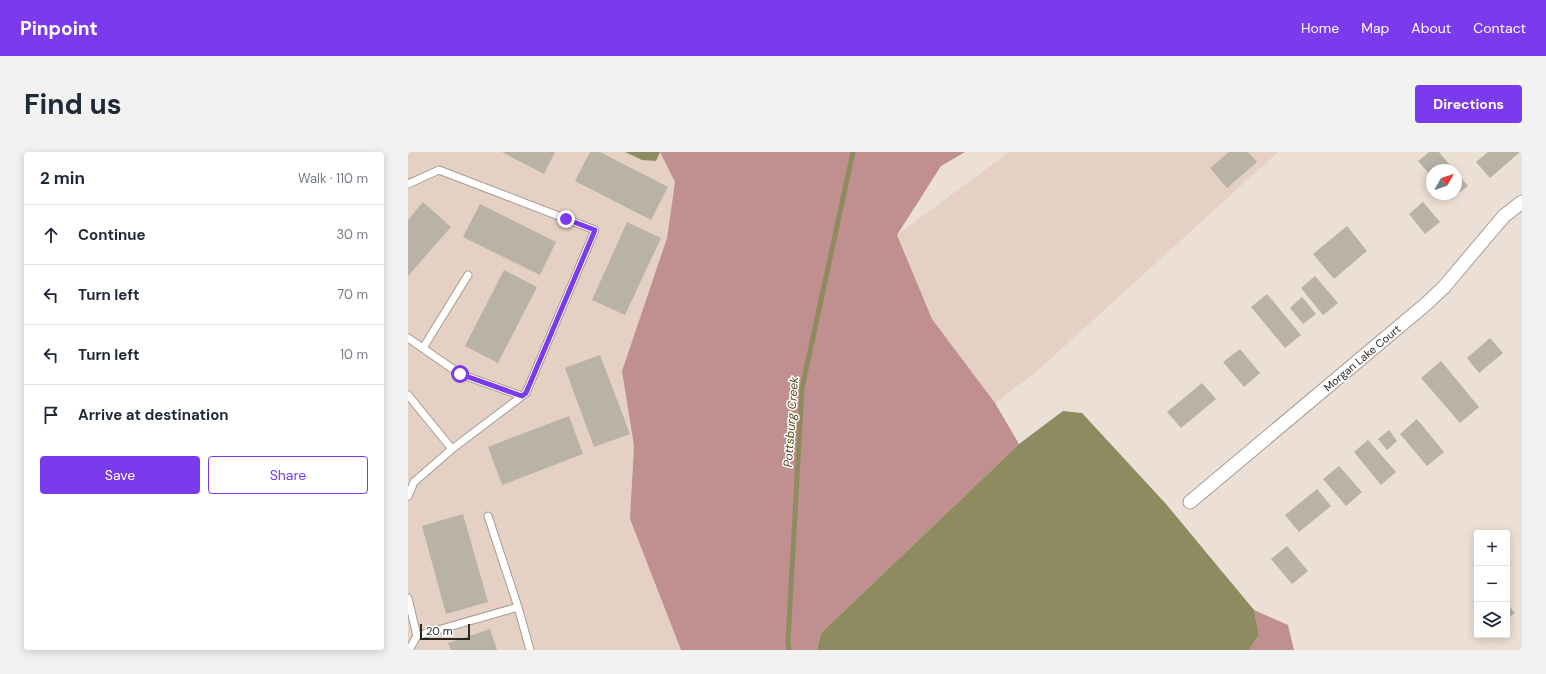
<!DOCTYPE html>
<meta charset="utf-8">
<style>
:root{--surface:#fff;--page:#f2f2f3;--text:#1f2937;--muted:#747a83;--line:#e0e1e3;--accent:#7c3aed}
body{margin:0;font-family:"DM Sans",sans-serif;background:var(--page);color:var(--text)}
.controls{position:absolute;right:12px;bottom:12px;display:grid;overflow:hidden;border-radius:4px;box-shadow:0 2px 10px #0003}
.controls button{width:36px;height:36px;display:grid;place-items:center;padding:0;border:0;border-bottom:1px solid var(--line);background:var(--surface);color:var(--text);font:20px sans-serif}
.compass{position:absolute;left:1018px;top:12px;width:36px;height:36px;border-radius:50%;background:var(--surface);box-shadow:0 2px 10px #0003;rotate:50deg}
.scale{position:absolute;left:12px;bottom:10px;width:50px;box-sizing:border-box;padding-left:4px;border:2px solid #2a2622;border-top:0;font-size:11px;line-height:14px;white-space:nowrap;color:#2a2622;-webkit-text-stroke:3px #fff;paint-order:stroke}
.stop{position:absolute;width:12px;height:12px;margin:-9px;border:3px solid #7c3aed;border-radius:50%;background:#fff}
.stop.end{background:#7c3aed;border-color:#fff;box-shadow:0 1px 4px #0008}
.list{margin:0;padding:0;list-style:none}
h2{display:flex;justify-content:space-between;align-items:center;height:52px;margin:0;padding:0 16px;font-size:17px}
h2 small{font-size:13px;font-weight:400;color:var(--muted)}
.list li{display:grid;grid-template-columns:26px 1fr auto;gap:12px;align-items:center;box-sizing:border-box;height:60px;padding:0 16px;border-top:1px solid var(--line)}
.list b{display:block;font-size:15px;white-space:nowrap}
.list em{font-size:13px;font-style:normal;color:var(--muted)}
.actions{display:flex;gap:8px;padding:12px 16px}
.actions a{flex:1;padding:9px 0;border:1px solid var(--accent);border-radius:4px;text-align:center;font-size:14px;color:var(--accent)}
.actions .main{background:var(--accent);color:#fff}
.icon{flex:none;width:22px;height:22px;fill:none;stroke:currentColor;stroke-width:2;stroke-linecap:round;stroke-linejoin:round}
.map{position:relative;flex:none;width:1114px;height:498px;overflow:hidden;border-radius:4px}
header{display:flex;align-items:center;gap:24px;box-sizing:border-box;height:56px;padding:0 20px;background:var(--accent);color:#fff}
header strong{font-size:19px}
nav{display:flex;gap:22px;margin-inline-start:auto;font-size:14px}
.intro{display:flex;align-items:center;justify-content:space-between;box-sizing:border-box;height:96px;padding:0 24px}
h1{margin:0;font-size:28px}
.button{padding:10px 18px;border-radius:4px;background:var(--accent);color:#fff;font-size:14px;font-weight:700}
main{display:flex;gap:24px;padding:0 24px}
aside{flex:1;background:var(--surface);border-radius:4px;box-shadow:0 2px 10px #0003}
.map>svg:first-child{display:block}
.built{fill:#e4d1c3}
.forest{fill:#c08f90}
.water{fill:#8f8b61}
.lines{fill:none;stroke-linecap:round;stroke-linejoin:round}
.stream{stroke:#8f8b61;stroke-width:5}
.building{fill:#b9b2a6}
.lane-casing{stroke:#a79c93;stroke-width:9}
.street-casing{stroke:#a79c93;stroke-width:15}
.lane{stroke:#fff;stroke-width:7}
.street{stroke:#fff;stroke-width:13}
.route{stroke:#7c3aed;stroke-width:5}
.labels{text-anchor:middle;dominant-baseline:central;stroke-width:3;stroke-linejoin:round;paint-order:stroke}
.street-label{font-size:11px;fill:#2a2622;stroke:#fff}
.water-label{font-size:12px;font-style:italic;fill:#4f4914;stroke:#fff}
</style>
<header>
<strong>Pinpoint</strong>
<nav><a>Home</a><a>Map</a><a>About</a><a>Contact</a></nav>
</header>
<div class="intro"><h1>Find us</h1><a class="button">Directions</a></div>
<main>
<aside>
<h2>2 min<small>Walk · 110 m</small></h2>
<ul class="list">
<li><svg class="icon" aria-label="ahead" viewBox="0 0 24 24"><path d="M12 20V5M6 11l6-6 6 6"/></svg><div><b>Continue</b></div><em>30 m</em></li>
<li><svg class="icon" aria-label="left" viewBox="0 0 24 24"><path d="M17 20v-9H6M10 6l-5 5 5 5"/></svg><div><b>Turn left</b></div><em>70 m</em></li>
<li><svg class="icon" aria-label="left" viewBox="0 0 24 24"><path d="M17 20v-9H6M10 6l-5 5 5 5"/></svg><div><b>Turn left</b></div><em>10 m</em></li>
<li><svg class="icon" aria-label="arrive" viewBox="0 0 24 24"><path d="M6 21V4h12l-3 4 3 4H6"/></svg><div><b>Arrive at destination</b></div></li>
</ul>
<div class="actions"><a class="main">Save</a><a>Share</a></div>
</aside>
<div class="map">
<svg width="1114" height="498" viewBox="0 0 1114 498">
<rect width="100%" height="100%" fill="#ecdfd6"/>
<path class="built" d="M0 0H217L234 8 248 9 252 0 267 30 259 86 214 219 226 294 222 367 273 498H0Z
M601 0H870L628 220 587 251 524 167 489 83Z"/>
<path class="forest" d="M252 0H557L533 14 489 83 524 167 587 251 611 292 413 481 409 498H273L222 367 226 294 214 219 259 86 267 30Z
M846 458 880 473 886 498H841L851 483Z"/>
<path class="water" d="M217 0H252L248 9 234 8Z
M655 259 674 261 758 352 846 458 851 483 841 498H409L413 481 611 292Z"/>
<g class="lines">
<path class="stream" d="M381 498 380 489 394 236 445 0"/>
</g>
<path class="building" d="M94 0H147L136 22Z
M182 0H192L260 35 243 68 167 29Z
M821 0H840L849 10 819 36 802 16Z
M1021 0H1031L1046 18H1024V25L1010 9Z
M1080 0H1112L1082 26 1068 10Z
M1048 20 1060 34 1051 41 1048 37Z
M15 50 43 75 0 124V68Z
M1015 50 1032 70 1017 82 1001 62Z
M72 52 148 90 132 123 55 85Z
M219 70 253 86 217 163 184 148Z
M939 74 959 99 926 127 905 102Z
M96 118 129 135 90 211 57 194Z
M907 124 930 151 915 163 893 136Z
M859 142 893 183 877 196 843 155Z
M894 145 908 162 895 172 882 156Z
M1082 186 1095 201 1071 221 1059 206Z
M832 197 852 221 836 235 815 210Z
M192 203 222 282 186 295 157 216Z
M1033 209 1071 255 1052 271 1013 226Z
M794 231 808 247 773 276 759 260Z
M161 264 175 302 94 333 80 295Z
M1009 267 1036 300 1019 314 992 282Z
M981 278 989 289 979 298 970 287Z
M960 288 988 320 973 333 946 300Z
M931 314 954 340 938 354 915 327Z
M909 337 923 354 891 380 877 363Z
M55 362 80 450 38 462 14 374Z
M879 394 900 419 884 432 863 407Z
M1099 452 1107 461 1102 465 1099 462Z
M82 477 89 498H43L40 491Z"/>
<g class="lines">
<g class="lane-casing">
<path id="lane" d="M0 32 31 18 187 78 118 241 44 297 6 330 0 344
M0 186 52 222 114 244
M15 196 60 123
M0 243 44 297
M80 364 110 455
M0 446 9 484 1 498
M9 484 110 455 122 498"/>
</g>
<g class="street-casing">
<path id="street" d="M782 350 1018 152 1036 135 1096 64 1114 50"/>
</g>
<use href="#lane" class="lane"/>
<use href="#street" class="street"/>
</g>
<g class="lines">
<path class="route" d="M52 222 114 244 118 241 187 78 158 67"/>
</g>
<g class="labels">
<g class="street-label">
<text transform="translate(954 206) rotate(-40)">Morgan Lake Court</text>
</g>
<g class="water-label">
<text transform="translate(383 270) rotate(-86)">Pottsburg Creek</text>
</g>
</g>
</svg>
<div class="controls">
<button>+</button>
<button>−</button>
<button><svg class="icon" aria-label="layers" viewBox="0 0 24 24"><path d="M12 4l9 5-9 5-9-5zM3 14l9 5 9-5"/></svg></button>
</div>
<svg class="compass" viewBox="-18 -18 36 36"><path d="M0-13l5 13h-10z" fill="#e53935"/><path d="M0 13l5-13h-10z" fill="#747a83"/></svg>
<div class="scale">20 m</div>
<div class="stop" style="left:52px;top:222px"></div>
<div class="stop end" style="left:158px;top:67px"></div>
</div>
</main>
